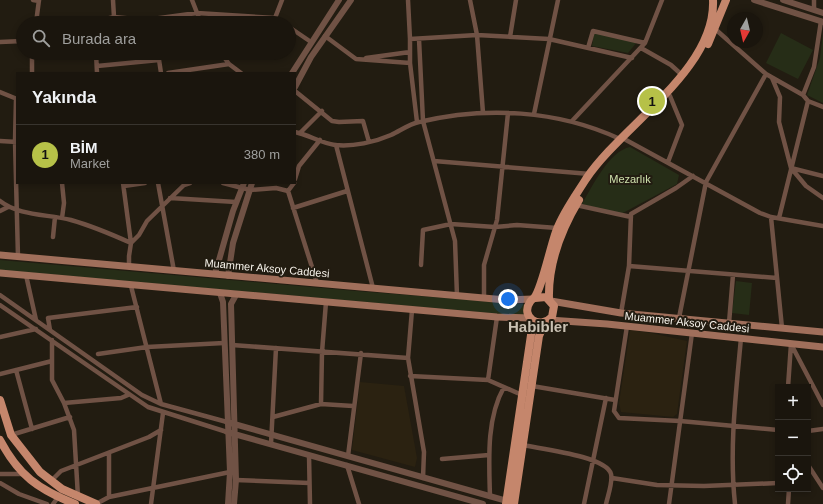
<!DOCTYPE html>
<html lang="tr">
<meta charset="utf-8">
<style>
:root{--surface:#1a150d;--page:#231e16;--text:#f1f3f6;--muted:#9f9f9d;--line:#38342e;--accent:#b6c148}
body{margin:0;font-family:Helvetica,sans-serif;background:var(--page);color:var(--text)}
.controls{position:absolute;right:12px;bottom:12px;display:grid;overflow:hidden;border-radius:0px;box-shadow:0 2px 6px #0003}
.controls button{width:36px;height:36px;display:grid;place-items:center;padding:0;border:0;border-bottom:1px solid var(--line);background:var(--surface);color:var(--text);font:20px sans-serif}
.compass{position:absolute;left:727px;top:12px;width:36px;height:36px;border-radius:50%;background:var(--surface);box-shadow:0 2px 6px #0003;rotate:188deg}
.you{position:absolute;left:508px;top:299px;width:14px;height:14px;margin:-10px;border:3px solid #fff;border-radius:50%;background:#1a73e8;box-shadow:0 0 0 6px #1a73e833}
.badge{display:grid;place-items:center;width:26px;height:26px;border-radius:50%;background:var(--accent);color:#111;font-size:13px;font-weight:700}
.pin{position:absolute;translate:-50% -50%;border:2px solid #fff;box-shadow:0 1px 4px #0006}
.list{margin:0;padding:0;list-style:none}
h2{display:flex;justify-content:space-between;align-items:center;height:52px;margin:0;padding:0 16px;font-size:17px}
h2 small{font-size:13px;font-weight:400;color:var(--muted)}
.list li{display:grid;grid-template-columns:26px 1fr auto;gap:12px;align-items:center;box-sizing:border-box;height:60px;padding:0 16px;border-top:1px solid var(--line)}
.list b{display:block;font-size:15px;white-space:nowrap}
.list p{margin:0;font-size:13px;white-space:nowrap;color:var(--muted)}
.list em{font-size:13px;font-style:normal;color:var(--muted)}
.icon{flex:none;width:22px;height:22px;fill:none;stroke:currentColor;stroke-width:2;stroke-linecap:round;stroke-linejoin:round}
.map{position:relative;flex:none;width:823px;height:504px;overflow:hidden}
.search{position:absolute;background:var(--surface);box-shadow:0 2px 6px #0003;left:16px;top:16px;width:280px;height:44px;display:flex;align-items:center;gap:10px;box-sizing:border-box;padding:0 14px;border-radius:22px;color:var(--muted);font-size:15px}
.panel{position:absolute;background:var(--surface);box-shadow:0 2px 6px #0003;left:16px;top:72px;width:280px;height:112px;border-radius:0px}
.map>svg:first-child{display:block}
.built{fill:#2b2211}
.green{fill:#262d17}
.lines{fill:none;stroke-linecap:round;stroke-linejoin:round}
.minor{stroke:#705245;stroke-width:4.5}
.tertiary{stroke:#705245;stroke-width:6}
.secondary{stroke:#a06f5b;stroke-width:7}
.primary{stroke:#c5866c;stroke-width:8}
.labels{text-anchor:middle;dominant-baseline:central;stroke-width:4;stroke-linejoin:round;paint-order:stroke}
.park-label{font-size:11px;fill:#cee0ac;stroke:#221c11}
.street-label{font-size:11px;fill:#f8f4ec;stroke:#221c11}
.district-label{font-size:15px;font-weight:bold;fill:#c8c0b2;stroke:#221c11}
</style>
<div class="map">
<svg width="823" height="504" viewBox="0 0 823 504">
<rect width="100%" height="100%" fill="#221c11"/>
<path class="built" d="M630 330 651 333 687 341 677 414 673 417 621 412 619 403Z
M360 382 404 386 417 458 415 467 352 450Z"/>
<path class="green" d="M823 32V103L807 95 820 58Z
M594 33 637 42 628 53 592 46Z
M781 33 813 50 798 79 766 63Z
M630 147 679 175 677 184 621 214 582 204C592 187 609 151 630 147Z
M0 260 356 291 524 304V316L0 270Z
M736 281 752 283 749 315 732 313Z"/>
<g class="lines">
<path class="minor" d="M33 0 39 1
M113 0 114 17
M192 0 201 23
M408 0 410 39 477 35 549 39 632 58
M470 0 477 35 483 113
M814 10V0
M275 18 282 0
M36 23 39 0
M89 23 114 17 145 20 197 13 275 18 283 23
M289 27 311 42
M714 28 766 74 803 95 808 101 823 107
M325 36 356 59 410 63
M510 37 516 0
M410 39V63L417 122
M419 39 423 121 455 241 457 296
M0 42 23 41
M588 48 593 31 645 43
M641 48 671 65 682 75
M96 53 97 73
M158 53 161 73
M221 53 229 64 241 73
M366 58 410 52
M97 66 159 60
M32 73V53
M168 73 229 64
M772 78 780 97 779 122 791 168 806 186 823 198
M295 91 332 121 339 122 363 121 369 142
M0 92 17 99
M803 95 814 67 821 21
M16 99 15 141 18 257
M534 114 558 0
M572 121 645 43 662 0
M295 132C309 135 321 143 335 145 353 147 375 142 391 135 400 131 409 124 419 122 485 106 558 110 620 139
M300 133 322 111
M626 140 760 213 771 217 823 226
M0 141 17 142
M336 145 373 288
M434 161 590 174
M668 162 682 125 670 96
M791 168 823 176
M295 179 299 166 320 140
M62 183 64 203 62 218
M158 183 174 271
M223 183 250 190 276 188 288 191 317 283
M124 186 145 183
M288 191 294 183
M170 198 236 202
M0 201C19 216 47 214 71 220 92 226 111 234 131 243L123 183
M576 205 631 217
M293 208 347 191
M0 211 8 207
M771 217 782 328
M779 218 808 101
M53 237 55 217
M421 265 423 230 451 224 495 227 517 225 557 228
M629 266 777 278
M129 267V256L131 243 139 235 147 221 184 185 190 183
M26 275 36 320
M131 286 161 404
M0 295 142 395 161 404 227 422
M484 298V265L497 220 508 113
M0 305 148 407 227 432
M412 310 408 358 424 452 423 478
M621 313 629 266 631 214 676 188 693 176
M679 318 706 182 766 74
M729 323 733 275
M627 326 614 411 619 418 680 421 778 430
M50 330 48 318 137 307
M0 337 36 329
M52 340V380L64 403 74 430 78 497
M791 344 823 405
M232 345 408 358
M98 354 147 347 224 343
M16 370 32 429
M0 374 52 361
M410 376 488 380 522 395
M488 380 497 317
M532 386 615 400
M788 387 791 344
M64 403 121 398 128 395
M321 404 322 352 326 302
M273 417 321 404 353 406
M808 431 823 429
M11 435 70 417
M271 444 276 348
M523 445C541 449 606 456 611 474 613 482 608 495 606 504
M109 453V497
M309 455 310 504
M348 456 361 353
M442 459 489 455
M347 465 359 504
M808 465 823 488
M0 474H24
M612 478 657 485 704 486 778 483
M236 480 309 483
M51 481 61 471 149 437 161 430
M0 483 19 494 47 504
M490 497C489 461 486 419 504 387
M53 504 59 496
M96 504 109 497 230 472
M151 504 163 413
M584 504 606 398
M669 504 692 333
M735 504C729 449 736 393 741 338
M788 504 789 489"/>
<path class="tertiary" d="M754 0 823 22
M783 0 823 13
M292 73 339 0
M295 87 311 57 351 0
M215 274 233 211 244 183
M228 276 233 243 252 183
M220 293 223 302 230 472 228 504
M227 422 507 501
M227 432 483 504
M234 504 236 480 231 304 236 295"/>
<path class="secondary" d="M0 255 506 300 532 299
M0 273 497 317 530 318
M551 301 621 313 823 332
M549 320 607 324 823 347"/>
<path class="primary" d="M708 44 726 0
M535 298 546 297 554 306 552 317C539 331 520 316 530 302 531 300 533 299 534 298 542 289 551 243 557 229 564 211 576 195 586 179 622 125 716 70 713 0
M549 299C548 265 561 230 579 200
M0 400 11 435 40 472 62 489 96 504
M0 440C19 476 38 489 75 504
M506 504 531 335 532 320
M514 504 539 336 545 322"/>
</g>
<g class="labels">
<g class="park-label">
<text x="630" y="179">Mezarlık</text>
</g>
<g class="street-label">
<text transform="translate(267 268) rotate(5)">Muammer Aksoy Caddesi</text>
<text transform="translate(687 322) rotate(6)">Muammer Aksoy Caddesi</text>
</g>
<g class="district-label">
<text x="538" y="326">Habibler</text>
</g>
</g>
</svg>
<div class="controls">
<button>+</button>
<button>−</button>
<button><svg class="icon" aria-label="locate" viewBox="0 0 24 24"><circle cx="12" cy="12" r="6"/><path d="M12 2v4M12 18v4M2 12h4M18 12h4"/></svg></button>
</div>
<svg class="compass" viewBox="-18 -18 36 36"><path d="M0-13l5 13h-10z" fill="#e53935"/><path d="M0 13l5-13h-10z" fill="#9f9f9d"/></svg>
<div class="you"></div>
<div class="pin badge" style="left:652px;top:101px">1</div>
<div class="search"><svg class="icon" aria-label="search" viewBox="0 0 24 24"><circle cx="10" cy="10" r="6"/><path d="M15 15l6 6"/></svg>Burada ara</div>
<section class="panel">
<h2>Yakında<small></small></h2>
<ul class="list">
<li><span class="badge">1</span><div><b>BİM</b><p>Market</p></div><em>380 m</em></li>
</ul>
</section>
</div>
